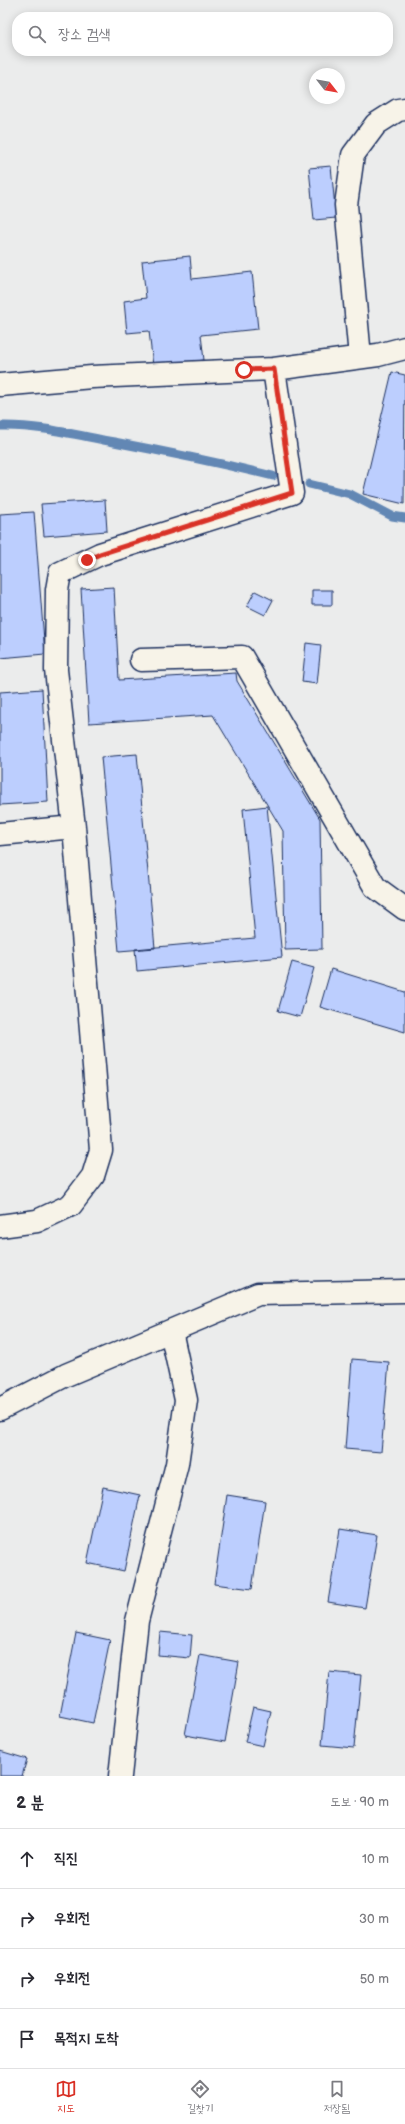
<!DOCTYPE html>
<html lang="ko">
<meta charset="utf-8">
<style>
:root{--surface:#fff;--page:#f7f7f7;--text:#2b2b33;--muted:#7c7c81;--line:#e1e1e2;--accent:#d93025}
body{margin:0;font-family:"Balsamiq Sans","Poor Story",sans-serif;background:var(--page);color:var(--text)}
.compass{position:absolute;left:309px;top:68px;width:36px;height:36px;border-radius:50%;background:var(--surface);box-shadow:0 2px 10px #0003;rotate:121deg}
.stop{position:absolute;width:12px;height:12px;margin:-9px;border:3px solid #d93025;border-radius:50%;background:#fff}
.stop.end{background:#d93025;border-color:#fff;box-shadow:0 1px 4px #0008}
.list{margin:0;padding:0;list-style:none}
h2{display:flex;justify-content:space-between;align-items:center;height:52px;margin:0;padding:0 16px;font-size:17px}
h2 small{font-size:13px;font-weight:400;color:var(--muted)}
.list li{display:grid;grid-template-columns:26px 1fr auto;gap:12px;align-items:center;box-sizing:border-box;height:60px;padding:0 16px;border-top:1px solid var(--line)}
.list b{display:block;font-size:15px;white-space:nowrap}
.list em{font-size:13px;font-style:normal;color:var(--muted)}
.icon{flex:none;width:22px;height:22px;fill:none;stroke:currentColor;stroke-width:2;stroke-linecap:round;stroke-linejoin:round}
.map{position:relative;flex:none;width:405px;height:1776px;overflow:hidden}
.search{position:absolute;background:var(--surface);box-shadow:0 2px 10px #0003;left:12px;right:12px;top:12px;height:44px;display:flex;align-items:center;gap:10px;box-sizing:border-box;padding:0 14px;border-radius:16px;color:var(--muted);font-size:15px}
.sheet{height:292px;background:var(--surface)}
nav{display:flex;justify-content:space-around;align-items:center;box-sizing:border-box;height:56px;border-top:1px solid var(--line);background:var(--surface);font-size:11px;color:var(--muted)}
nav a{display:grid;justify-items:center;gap:2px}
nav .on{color:var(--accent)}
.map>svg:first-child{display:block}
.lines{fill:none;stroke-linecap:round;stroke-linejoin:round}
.stream{stroke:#6287b4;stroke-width:9}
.building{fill:#bccefe;stroke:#1b2f5e}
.minor-casing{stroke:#1b2f5e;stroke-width:25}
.minor{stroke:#f7f3e8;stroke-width:22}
.route{stroke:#d93025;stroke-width:5}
</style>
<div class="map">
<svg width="405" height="1776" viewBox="0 0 405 1776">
<rect width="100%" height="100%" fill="#ebecec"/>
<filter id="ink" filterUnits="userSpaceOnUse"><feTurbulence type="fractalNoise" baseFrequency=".025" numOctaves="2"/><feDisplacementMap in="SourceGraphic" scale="8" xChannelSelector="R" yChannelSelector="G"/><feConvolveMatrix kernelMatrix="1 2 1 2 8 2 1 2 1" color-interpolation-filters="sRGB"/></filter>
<g filter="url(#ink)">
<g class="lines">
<path class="stream" d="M0 426C39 425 76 435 114 442 167 452 220 463 273 476
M309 484 350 494 392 516 405 518"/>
</g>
<path class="building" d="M331 166 336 218 314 220 309 168Z
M190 256 192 279 252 272 258 329 201 335 204 360 153 366 149 331 127 333 124 301 146 298 142 261Z
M392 372 405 375 404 504 363 494Z
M105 500 107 531 44 536 41 504Z
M34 512 45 654 0 658V514Z
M114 587 119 680 236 673 237 681 320 819 322 949 285 950 283 831 213 715 89 723 81 589Z
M312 590H332V605H312Z
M255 591 273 600 265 615 247 606Z
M306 643 321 645 317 684 302 682Z
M42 689 48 802 0 805V692Z
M137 754 155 948 119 951 101 757Z
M267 806 282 957 137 971 135 949 255 938 243 809Z
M292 962 314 968 300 1017 278 1011Z
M331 969 405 992V1032L320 1007Z
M352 1359 389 1362 381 1452 345 1449Z
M103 1487 140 1495 124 1571 87 1563Z
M227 1495 265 1501 252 1589 214 1584Z
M340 1529 377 1535 365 1608 328 1602Z
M160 1632 192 1635 190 1658 158 1655Z
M76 1633 110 1640 93 1723 60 1716Z
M200 1655 239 1662 225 1742 185 1735Z
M329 1672 361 1675 354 1748 322 1745Z
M253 1707 271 1711 263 1746 245 1742Z
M0 1751 27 1759 22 1776H0Z"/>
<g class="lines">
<g class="minor-casing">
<path id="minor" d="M360 357 346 205 353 155 376 124 398 110 405 109
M274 369 378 355 405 348
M0 385 92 377 274 369 292 493 100 554 60 573 57 590 56 670 74 827 101 1150 93 1176 71 1205 37 1221 0 1226
M141 660 242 657 375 887 405 909
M0 834 74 827
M0 1409 66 1375 258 1294 405 1291
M120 1776 137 1621 177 1464 186 1400 171 1331"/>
</g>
<use href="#minor" class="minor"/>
</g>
</g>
<g class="lines" filter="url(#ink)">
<path class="route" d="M87 560 100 554 292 493 274 369 244 370"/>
</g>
</svg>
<svg class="compass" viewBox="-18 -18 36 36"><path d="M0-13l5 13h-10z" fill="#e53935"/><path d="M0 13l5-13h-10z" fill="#7c7c81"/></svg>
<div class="stop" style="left:244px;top:370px"></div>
<div class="stop end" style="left:87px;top:560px"></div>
<div class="search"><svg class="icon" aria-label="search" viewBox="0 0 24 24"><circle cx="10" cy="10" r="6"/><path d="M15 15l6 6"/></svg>장소 검색</div>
</div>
<section class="sheet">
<h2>2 분<small>도보 · 90 m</small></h2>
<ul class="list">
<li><svg class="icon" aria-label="ahead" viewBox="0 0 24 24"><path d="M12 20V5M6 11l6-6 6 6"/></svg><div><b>직진</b></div><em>10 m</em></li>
<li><svg class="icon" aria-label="right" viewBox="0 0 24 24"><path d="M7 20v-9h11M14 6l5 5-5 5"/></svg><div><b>우회전</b></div><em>30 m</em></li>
<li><svg class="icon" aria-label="right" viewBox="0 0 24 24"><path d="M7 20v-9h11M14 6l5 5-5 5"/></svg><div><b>우회전</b></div><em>50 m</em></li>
<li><svg class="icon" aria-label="arrive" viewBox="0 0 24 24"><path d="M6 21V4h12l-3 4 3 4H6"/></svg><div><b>목적지 도착</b></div></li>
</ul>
</section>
<nav>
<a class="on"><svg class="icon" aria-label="map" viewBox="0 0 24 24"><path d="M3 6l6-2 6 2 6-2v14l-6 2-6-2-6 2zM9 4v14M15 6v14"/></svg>지도</a>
<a><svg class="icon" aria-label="directions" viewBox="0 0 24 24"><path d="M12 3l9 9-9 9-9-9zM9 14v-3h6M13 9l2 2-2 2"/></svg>길찾기</a>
<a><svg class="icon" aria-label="saved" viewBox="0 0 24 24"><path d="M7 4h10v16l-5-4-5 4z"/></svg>저장됨</a>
</nav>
